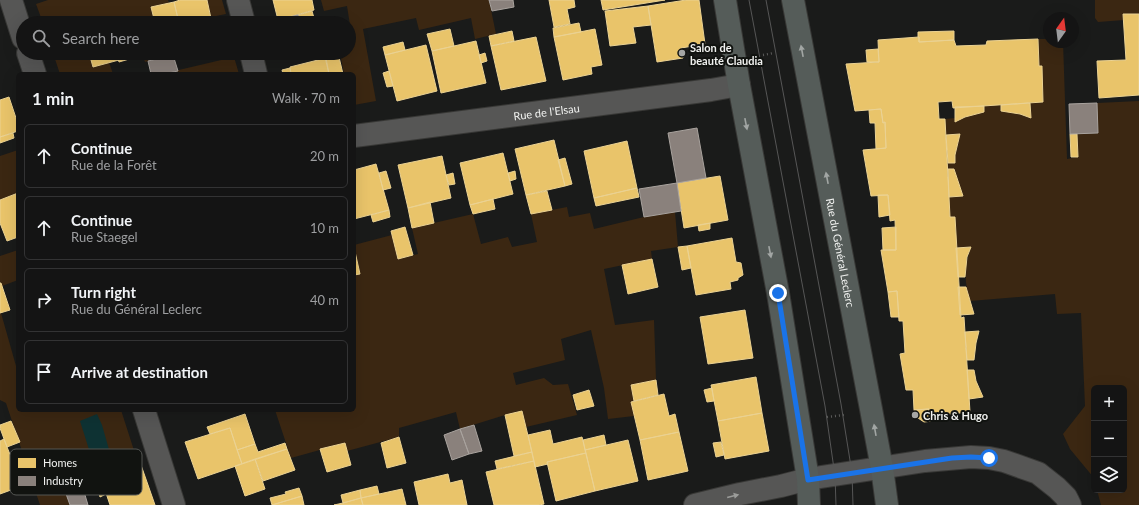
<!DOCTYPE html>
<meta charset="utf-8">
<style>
:root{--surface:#141414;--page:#1d1d1d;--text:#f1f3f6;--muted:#9d9ea0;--line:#333334}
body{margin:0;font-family:Lato,sans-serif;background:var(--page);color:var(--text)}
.controls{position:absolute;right:12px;bottom:12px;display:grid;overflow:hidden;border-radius:6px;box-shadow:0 4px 16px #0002}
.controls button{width:36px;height:36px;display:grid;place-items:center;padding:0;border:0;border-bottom:1px solid var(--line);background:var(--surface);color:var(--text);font:20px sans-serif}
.compass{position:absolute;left:1043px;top:12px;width:36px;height:36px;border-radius:50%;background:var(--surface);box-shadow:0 4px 16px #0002;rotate:14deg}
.stop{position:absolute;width:12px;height:12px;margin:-9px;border:3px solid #1a73e8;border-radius:50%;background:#fff}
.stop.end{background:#1a73e8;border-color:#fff;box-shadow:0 1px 4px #0008}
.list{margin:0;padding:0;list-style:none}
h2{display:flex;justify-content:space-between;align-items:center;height:52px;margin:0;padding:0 16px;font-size:17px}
h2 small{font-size:13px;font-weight:400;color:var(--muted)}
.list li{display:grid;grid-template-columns:26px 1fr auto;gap:12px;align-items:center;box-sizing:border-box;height:64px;margin:0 8px 8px;padding:0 8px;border:1px solid var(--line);border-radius:6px}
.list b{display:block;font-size:15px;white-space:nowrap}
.list p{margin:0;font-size:13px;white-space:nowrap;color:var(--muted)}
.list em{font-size:13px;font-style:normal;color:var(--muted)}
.icon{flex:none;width:22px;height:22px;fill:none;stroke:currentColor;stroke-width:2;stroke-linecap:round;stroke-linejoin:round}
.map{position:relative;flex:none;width:1139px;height:505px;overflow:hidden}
.search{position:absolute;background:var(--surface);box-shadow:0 4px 16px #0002;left:16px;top:16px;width:340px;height:44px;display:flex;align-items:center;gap:10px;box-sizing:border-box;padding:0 14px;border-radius:22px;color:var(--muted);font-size:15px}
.panel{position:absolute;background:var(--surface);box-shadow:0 4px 16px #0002;left:16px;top:72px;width:340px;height:340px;border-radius:6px}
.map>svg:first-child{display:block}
.green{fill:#3b2712}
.water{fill:#0e3233}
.homes{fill:#e9c46a;stroke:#ebd292}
.industry{fill:#8a817c;stroke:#a9a39e}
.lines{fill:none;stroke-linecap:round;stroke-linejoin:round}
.minor-casing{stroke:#383836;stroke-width:24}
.major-casing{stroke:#383836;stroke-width:24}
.path{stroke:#5c5c5b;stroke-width:2.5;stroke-dasharray:1 3;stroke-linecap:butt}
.minor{stroke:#565655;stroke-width:22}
.major{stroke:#555c59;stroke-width:22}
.tram{stroke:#565656;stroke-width:1}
.oneway{fill:#a2a6a4}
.oneway2{fill:#9b9c9a}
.route{stroke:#1a73e8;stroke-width:5}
.poi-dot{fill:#a5a6a4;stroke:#111310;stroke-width:1.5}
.labels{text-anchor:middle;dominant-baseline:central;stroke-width:4;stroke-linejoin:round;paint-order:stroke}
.poi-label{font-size:11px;font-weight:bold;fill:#f0f1ef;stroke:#111310;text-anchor:start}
.street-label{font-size:11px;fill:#f0f1ef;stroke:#111310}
.key{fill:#111310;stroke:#545653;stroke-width:1}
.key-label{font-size:11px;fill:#f0f1ef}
</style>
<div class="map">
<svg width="1139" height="505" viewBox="0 0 1139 505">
<rect width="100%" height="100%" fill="#1a1b1a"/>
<path class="green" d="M48 0H168L169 3 152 7 155 23H133V21L126 23H43L36 4Z
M207 0H222L226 14 211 17Z
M321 0H489L496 34 475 39 471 18 419 30 416 18 363 29 376 101 354 105V74H344L340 53H349V26L350 25 347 6 324 11Z
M1095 0H1139V14H1124V20L1098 22 1095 18Z
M1038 39H1049V42H1063L1067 159 1078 157 1077 134 1098 133 1097 103 1139 101V505H1101L1097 490H1124V388H1094V478L1070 449 1063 434 1085 406 1081 313 1057 314 1055 294 970 301C964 281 964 267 971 247L956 248 955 217H950L949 197 963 196 954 169H948V163H955V155L960 134 946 135 945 119 955 118 956 122 965 117 984 112V106L1001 105 1002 111 1020 114 1031 118 1030 103 1043 102 1042 66H1039Z
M53 53H89L93 67 109 62 113 74H60Z
M142 53H172L173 55 145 62Z
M234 57 239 74 166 73Z
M18 150V193L0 200V156Z
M567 207 569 217 590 213 594 229 644 217 675 212 678 247 651 251 652 259 604 269 615 325 654 320 656 380 631 385 634 401 631 402 634 416 608 419 604 388 591 330 561 339 565 360 513 373 516 385 544 378 553 385 568 384 577 415 526 427 521 412 505 415 460 429 456 412 399 428V437L347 451 345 443 291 458 275 410H354V275L360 273 354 245 392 235 398 259 418 254 412 228 473 214 481 244 508 237 512 247 537 242 531 214Z
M18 250V280L2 286 0 282V256Z
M0 313H1L18 373V410H58L72 412 75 410H121L139 466 85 484 82 472 61 479 70 505H40L6 403 0 400Z"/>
<path class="water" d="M97 414 102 425 110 453 92 459 80 421Z"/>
<path class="homes" d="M180 0H207L212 23H179L174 2Z
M273 0H312L314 10 278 20Z
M549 0H574L575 7 567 9 570 24 554 27Z
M601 0H665L603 10Z
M686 0H699L705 44 681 48 683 58 657 62 648 6Z
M174 2 179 23H155L151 7Z
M648 6 651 25 633 27 636 43 610 46 605 11Z
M312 11 314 18 299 22 298 15Z
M1123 14H1139V95L1099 98 1097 61 1126 60Z
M579 23 581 32 554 37 553 28Z
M450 29 454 46 432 51 427 34Z
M595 29 602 65 591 67 592 74 563 80 554 37Z
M512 31 514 41 491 46 489 36Z
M954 31V40L919 42V37H918V32Z
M536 37 546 81 501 90 491 46Z
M919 37V42L954 40 956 46 986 45 987 41 1038 39 1039 66H1042L1043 102 953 108 952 101 938 102 939 119H945L950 217H955L961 318 964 317 970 412 929 416V409L914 410 913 390H906L900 354 905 353 903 321H899L897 291 888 292 881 250H896L895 220 890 221 888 195 871 196 863 150 886 148 885 122 883 123 881 109 855 111 846 64 879 62 878 40Z
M476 41 486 83 441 93 432 51Z
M403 42 405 50 385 55 383 47Z
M426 45 437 91 397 101 385 55Z
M878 49 879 62H867L866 50Z
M89 53H116L119 60 93 67Z
M116 53H142L143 55 119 62Z
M324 53H338L343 74H329Z
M485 53 487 61 481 63 479 55Z
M326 58 329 74H291L290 67Z
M290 68 291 74H283L282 70Z
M389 71 393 86 387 87 383 73Z
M9 97 18 124V131L0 137V100Z
M1030 103 1031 118 1020 114 1001 111V105Z
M984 106V112L965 117 955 122V107Z
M881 109 883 123 885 122 886 148 876 149 875 123H870L869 110Z
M13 133 14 138 0 143V137Z
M960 134 955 155V163H948L946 135Z
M1070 134H1077L1078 157H1071Z
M554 140 565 186 526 195 515 149Z
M627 141 637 188 594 198 584 151Z
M503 153 513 194 470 205 460 163Z
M442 156 451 198 408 208 398 165Z
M565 158 572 184 565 186 558 160Z
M376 164 389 210 354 219V170Z
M948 169H954L963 196 949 197Z
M386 171 391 188 383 190 379 173Z
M515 171 516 179 510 181 508 173Z
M453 173 455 184 449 185 446 175Z
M720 176 728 220 684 228 677 183Z
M637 188 639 197 596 206 594 198Z
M547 191 552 210 531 214 526 195Z
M18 193V237L7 241 0 223V200Z
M878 195H888L890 215 879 217Z
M493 199 495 209 473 214 470 205Z
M430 202 434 223 412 228 408 208Z
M389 210 390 217 373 222 371 215Z
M710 223V229L699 231 698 225Z
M405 227 413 255 398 259 391 231Z
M896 227V250H883L882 228Z
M732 238 736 262 741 263 743 275 738 278V280L730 282 731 289 696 295 687 246Z
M687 246 691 268 682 270 678 247Z
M354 247 360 274 354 275Z
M971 247 967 257 965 277H958L956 248Z
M652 259 658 287 628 294 622 265Z
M0 283H1L10 310 0 313Z
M958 287H966L974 314 960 315Z
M897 291 899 317H891L888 292Z
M745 310 753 358 708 364 700 317Z
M979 331 976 343 974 360H967L965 332Z
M967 370H974L976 381 983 397 969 399Z
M756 377 762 413 718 421 711 385Z
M656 380 658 395 634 401 631 385Z
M712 388 714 401 707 402 704 390Z
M589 390 594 406 577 410 573 395Z
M664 394 669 416 675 414 679 432 640 440 631 402Z
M929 409V416L942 415V420L924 422 918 418 915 415 914 410Z
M522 411 532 452 514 456 505 415Z
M762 413 769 451 725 459 718 421Z
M245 414 255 444 237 450 230 428 210 434 207 427Z
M11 421 20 442 7 447 0 428V425Z
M230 428 242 464 198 479 185 442Z
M550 430 553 444 582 437 586 453 547 462 548 464 535 467 528 435Z
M679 432 688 471 648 480 640 440Z
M604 435 606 445 585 450 583 440Z
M399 437 406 463 387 468 381 443Z
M4 439 22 486 0 494V441Z
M628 440 638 481 595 491 585 450Z
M721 442 724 455 716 457 713 443Z
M285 443 287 449 242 464 237 450 255 444 258 452Z
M345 443 351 465 327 472 320 449Z
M287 449 295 470 263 481 255 459Z
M532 452 534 461 497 469 495 461Z
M586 453 595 491 556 501 547 462Z
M255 459 265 489 245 496 235 466Z
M534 461 544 504 539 505H494L486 472Z
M141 465 155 505H110L101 478Z
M448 474 450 483 462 480 467 505H419L414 482Z
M101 478 106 494 100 497 95 480Z
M377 486 379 494 361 498 360 490Z
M299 488 302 496 272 505 270 498 286 494 285 492Z
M402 489 406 505H363L361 498Z
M360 490 361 498 343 503 341 495Z
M302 496 304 505H272Z
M361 498 363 505H334L343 503Z"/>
<path class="industry" d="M489 0H513L514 7 492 11Z
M298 15 300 23H274L273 21Z
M173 55 178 71 164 74H151L148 61Z
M1097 103 1098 133 1070 134 1069 104Z
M697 128 706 178 677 183 668 133Z
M677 183 681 211 644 217 639 189Z
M474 425 482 451 469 454 460 429Z
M460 429 469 454 452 460 444 435Z
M82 485 88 505H70L65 491Z"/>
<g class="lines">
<g class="minor-casing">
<g id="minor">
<path d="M11 0 23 38"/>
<path d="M238 0 244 23"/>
<path d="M28 53 35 74"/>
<path d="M251 53 256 74"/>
<path id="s1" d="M354 136 711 90 739 85"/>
<path d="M144 410 174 505"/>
<path d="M695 505 740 494 781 486 808 479 925 461 971 457 989 458 1004 461 1038 473 1057 488 1066 497 1070 505"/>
</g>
</g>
<g class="major-casing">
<g id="major">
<path d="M725 0 739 85 778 293 808 479 809 505"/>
<path id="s2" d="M793 0 871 409 882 468 887 505"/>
</g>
</g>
<path class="path" d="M763 55 774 53
M827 417 844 415"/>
<use href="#minor" class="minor"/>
<use href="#major" class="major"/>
<path class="tram" d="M749 0 825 406 835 476 836 505
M766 0 841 404 852 473 853 505"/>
</g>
<defs><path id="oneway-solid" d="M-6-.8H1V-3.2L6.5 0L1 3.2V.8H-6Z"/></defs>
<g class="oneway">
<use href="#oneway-solid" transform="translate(802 51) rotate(-101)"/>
<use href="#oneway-solid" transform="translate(746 124) rotate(79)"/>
<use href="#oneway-solid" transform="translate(827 178) rotate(-101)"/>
<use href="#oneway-solid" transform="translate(770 252) rotate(79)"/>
<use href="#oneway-solid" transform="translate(875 430) rotate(-100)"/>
</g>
<use class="oneway2" href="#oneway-solid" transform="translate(733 496) rotate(-14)"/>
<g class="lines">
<path class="route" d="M778 293 808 480 952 458 971 457 989 458"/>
</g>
<g class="poi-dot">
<circle cx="682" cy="53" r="4"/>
<circle cx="915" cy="415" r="4"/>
</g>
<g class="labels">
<g class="poi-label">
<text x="690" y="47">Salon de<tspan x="690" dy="13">beauté Claudia</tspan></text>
<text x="923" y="415">Chris &amp; Hugo</text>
</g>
<g class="street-label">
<text stroke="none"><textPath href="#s1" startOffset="194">Rue de l'Elsau</textPath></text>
<text stroke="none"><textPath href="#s2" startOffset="257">Rue du Général Leclerc</textPath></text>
</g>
</g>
<rect x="10" y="449" width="132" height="46" rx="6" class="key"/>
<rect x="18" y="458" width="18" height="10" fill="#e9c46a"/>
<rect x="18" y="476" width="18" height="10" fill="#8a817c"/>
<g class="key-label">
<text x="43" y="467">Homes</text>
<text x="43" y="485">Industry</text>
</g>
</svg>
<div class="controls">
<button>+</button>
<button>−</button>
<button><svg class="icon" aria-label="layers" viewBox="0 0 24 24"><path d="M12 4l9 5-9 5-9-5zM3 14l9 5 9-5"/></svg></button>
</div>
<svg class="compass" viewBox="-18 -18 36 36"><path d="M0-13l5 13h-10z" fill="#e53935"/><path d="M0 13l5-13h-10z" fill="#9d9ea0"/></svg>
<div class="stop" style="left:989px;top:458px"></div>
<div class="stop end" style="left:778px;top:293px"></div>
<div class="search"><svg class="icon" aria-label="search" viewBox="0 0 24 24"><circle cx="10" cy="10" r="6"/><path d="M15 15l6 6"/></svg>Search here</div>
<section class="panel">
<h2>1 min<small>Walk · 70 m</small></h2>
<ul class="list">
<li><svg class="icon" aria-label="ahead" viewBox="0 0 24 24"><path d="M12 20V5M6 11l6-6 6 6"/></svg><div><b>Continue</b><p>Rue de la Forêt</p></div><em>20 m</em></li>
<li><svg class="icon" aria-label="ahead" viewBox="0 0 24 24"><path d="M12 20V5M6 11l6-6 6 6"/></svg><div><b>Continue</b><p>Rue Staegel</p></div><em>10 m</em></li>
<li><svg class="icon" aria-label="right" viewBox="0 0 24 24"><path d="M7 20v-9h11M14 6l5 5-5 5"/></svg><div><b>Turn right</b><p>Rue du Général Leclerc</p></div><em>40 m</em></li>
<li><svg class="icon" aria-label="arrive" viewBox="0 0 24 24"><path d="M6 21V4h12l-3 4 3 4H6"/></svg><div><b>Arrive at destination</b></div></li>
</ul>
</section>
</div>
